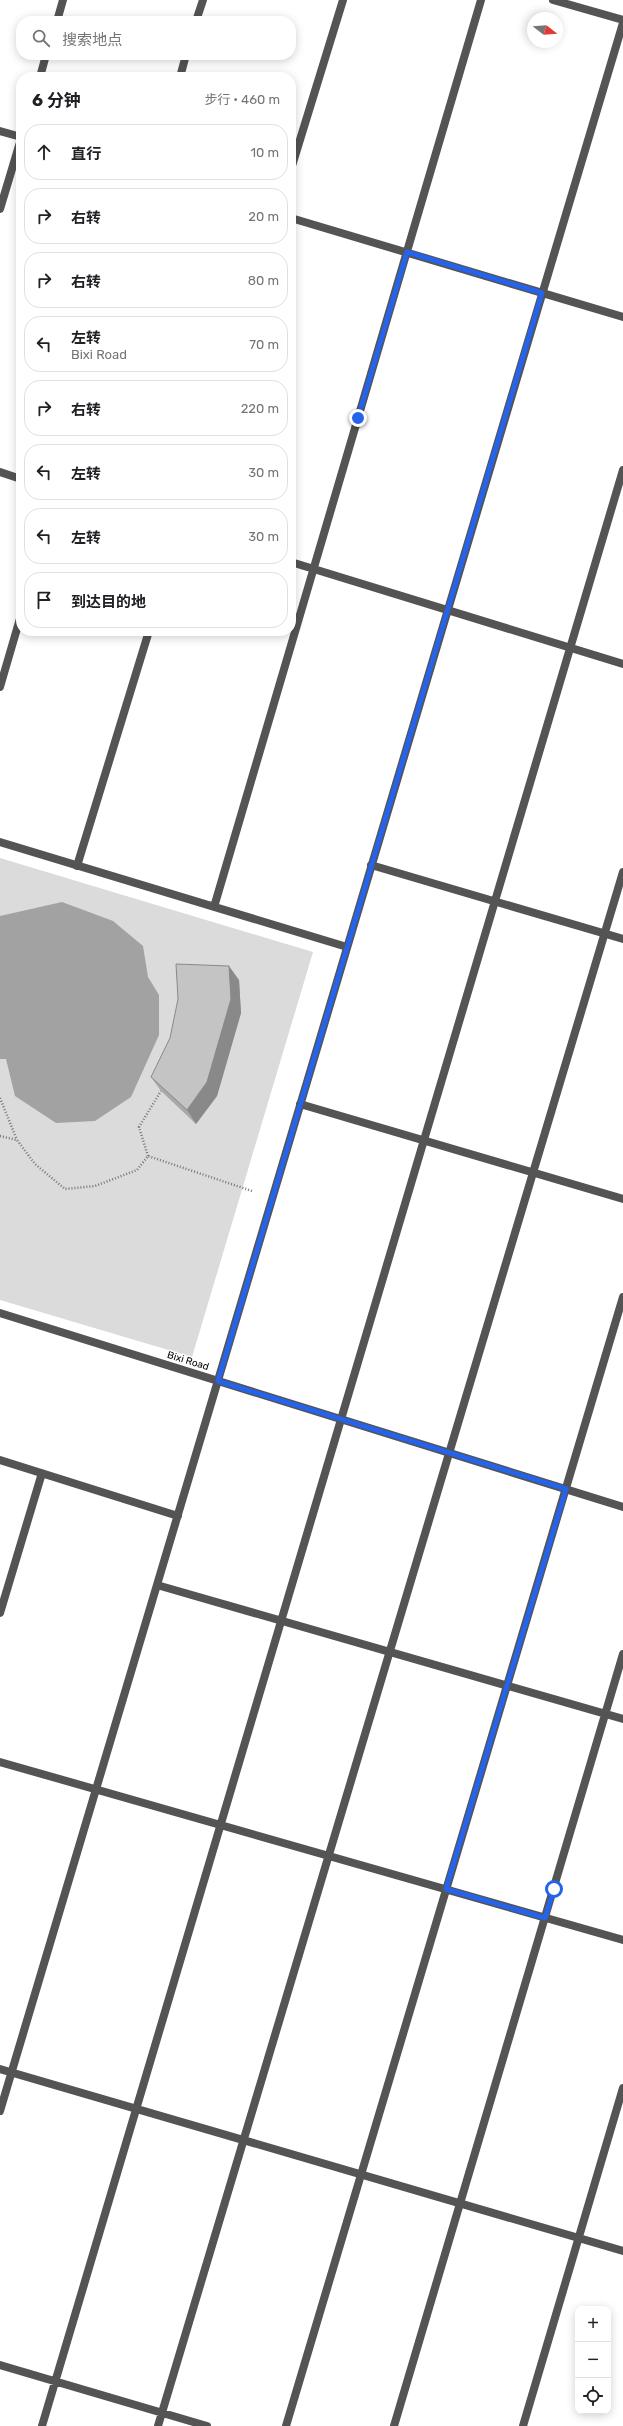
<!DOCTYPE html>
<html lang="zh">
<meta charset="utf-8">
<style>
:root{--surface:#fff;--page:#f6f6f6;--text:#202124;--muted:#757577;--line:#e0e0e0}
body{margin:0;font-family:Rubik,"Noto Sans SC",sans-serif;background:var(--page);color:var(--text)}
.controls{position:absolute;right:12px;bottom:12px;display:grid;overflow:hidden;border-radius:8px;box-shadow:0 2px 10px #0003}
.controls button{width:36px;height:36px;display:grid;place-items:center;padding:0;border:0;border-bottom:1px solid var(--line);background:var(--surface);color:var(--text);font:20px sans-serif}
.compass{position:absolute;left:527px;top:12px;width:36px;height:36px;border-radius:50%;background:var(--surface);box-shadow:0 2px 10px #0003;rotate:107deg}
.stop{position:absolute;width:12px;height:12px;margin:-9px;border:3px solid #2563eb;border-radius:50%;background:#fff}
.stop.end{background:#2563eb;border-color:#fff;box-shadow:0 1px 4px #0008}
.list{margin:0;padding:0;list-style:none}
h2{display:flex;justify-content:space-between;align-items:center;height:52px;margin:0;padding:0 16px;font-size:17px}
h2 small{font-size:13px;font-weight:400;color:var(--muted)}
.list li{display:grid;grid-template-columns:26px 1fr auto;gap:12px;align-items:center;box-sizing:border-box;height:56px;margin:0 8px 8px;padding:0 8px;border:1px solid var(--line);border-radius:16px}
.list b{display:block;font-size:15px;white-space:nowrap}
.list p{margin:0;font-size:13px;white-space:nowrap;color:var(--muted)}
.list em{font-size:13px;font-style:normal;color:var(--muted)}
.icon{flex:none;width:22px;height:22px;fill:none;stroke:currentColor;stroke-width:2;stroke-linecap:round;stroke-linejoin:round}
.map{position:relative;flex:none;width:623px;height:2426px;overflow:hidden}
.search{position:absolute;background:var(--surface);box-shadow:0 2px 10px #0003;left:16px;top:16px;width:280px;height:44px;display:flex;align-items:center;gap:10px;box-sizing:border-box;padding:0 14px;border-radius:16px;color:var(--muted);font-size:15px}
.panel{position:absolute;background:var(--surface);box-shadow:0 2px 10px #0003;left:16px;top:72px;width:280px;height:564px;border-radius:16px}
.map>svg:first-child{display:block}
.green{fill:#dbdbdb}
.water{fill:#a2a2a2}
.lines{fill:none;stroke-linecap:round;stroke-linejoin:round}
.path{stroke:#767676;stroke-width:2.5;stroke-dasharray:1 2;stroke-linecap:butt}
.service{stroke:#545454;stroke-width:8}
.minor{stroke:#545454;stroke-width:8}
.wall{fill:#a9a9a9}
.shaded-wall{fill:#898989}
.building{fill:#c4c4c4;stroke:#898989}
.route{stroke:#2563eb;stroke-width:5}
.labels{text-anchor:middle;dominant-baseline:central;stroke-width:3;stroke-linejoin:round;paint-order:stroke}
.street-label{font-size:10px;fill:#000;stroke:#fff}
</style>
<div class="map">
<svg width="623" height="2426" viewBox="0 0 623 2426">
<rect width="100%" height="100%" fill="#fff"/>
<path class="green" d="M0 858 313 952 192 1357 0 1300Z"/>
<path class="water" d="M62 902 113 921 143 946 148 977 159 995V1035L131 1097 95 1121 56 1123 15 1096 6 1059H0V916Z"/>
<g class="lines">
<path class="path" d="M0 1098 17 1140
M0 1136 17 1140 35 1164 65 1189 95 1186 137 1170 148 1156 252 1191
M148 1156 139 1127 161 1091"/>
<path class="service" d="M553 0 623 20
M57 21 63 0
M196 21 203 0
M40 77 46 55
M180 77 186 55
M0 131 21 137
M291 169 343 0
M0 209 21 139
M291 218 623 317
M0 472 21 479
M291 562 623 664
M0 687 21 615
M0 842 347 947
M371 865 623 939
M77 866 149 631
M214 907 481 0
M300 1104 623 1199
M0 1460 178 1516
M157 1585 623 1719
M0 1613 42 1473
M0 1762 623 1940
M0 2069 623 2251
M0 2111 623 23
M0 2365 207 2426
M42 2426 623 470
M158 2426 623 872
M286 2426 623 1297
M394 2426 623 1654
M523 2426 623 2088"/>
<path class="minor" d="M0 1313 623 1507"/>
</g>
<path class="wall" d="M239 980 241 1013 217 1096 196 1124 161 1091 151 1077Z"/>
<path class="shaded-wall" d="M229 966 239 980 241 1013 217 1096 196 1124 187 1110Z"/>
<path class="building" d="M176 964 229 966 231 999 207 1082 187 1110 151 1077 170 1038 178 999Z"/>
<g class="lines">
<path class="route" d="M358 418 407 252 542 293 218 1381 566 1489 446 1889 545 1918 554 1889"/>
</g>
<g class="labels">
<g class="street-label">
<text transform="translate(188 1361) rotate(17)">Bixi Road</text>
</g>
</g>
</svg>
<div class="controls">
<button>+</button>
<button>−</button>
<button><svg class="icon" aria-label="locate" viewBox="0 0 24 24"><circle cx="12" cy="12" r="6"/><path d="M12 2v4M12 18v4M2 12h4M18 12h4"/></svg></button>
</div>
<svg class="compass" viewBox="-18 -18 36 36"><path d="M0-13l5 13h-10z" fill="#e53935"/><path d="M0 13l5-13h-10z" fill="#757577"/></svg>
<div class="stop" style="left:554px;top:1889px"></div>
<div class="stop end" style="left:358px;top:418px"></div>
<div class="search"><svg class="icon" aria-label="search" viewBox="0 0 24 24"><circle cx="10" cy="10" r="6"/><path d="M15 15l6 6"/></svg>搜索地点</div>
<section class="panel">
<h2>6 分钟<small>步行 · 460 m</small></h2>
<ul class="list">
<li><svg class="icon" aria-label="ahead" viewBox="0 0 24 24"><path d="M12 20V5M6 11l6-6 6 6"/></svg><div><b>直行</b></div><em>10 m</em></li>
<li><svg class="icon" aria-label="right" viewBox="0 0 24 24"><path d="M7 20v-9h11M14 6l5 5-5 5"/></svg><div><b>右转</b></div><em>20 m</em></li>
<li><svg class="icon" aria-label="right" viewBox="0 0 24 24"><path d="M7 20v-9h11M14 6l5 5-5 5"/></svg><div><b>右转</b></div><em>80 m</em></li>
<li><svg class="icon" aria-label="left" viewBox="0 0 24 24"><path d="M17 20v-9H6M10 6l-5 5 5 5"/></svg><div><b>左转</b><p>Bixi Road</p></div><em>70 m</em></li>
<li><svg class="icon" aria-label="right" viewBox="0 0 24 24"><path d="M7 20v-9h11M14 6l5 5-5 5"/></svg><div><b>右转</b></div><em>220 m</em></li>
<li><svg class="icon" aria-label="left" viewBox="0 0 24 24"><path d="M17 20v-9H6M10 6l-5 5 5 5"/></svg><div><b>左转</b></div><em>30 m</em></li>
<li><svg class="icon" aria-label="left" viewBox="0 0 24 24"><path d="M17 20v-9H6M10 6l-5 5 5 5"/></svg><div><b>左转</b></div><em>30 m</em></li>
<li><svg class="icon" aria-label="arrive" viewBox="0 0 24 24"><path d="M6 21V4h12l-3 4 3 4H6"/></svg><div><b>到达目的地</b></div></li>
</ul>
</section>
</div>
